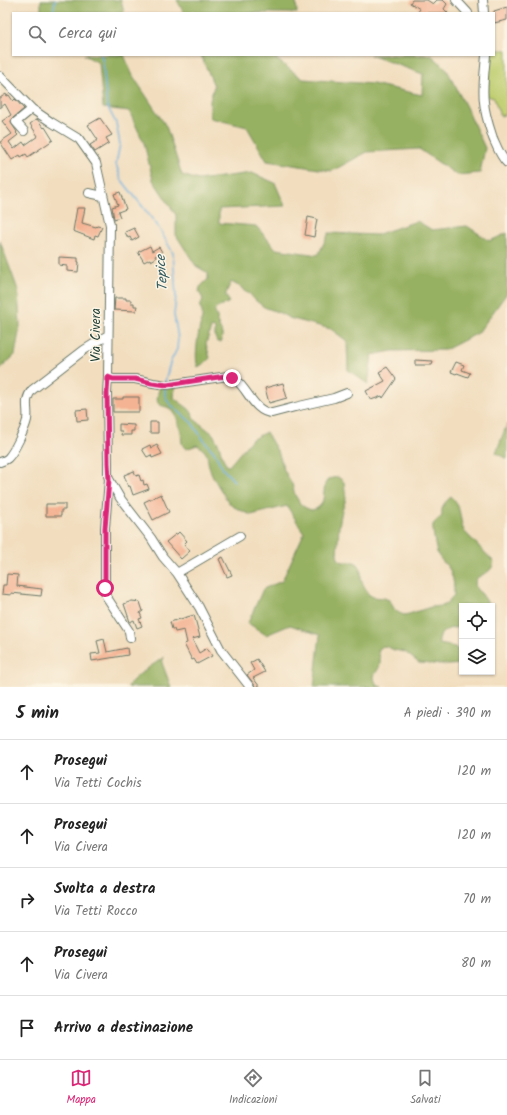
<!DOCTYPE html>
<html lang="it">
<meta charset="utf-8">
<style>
:root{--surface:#fff;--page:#f2f2f2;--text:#222;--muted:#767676;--line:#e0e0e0;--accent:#db2777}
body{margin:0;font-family:Kalam,sans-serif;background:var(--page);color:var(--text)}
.controls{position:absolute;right:12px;bottom:12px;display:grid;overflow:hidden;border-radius:0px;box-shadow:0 1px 3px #0004}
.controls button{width:36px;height:36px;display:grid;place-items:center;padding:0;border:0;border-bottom:1px solid var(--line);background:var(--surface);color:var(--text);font:20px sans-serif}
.stop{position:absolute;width:12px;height:12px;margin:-9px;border:3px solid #db2777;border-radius:50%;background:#fff}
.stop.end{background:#db2777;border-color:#fff;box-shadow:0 1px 4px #0008}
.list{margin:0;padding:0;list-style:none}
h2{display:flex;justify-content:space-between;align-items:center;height:52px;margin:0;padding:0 16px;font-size:17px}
h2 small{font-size:13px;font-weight:400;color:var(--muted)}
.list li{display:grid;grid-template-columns:26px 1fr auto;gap:12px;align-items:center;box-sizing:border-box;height:64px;padding:0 16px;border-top:1px solid var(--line)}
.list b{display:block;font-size:15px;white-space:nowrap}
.list p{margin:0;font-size:13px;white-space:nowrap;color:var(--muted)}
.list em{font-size:13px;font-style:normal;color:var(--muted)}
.icon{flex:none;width:22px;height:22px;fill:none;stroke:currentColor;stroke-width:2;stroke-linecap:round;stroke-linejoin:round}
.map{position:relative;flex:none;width:507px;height:687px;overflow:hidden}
.search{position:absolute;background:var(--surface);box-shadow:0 1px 3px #0004;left:12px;right:12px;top:12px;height:44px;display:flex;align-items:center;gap:10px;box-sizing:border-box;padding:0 14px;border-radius:0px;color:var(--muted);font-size:15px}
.sheet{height:372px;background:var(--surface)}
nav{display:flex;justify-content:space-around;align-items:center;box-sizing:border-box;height:56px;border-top:1px solid var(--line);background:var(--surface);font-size:11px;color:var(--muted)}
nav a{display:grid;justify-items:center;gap:2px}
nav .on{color:var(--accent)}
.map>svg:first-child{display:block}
.green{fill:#bfce70;stroke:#6f8652}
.forest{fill:#97b162;stroke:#5b774b}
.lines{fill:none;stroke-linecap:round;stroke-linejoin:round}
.stream{stroke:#69afdf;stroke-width:1.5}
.building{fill:#f4b393}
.minor-casing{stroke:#697565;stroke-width:10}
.minor{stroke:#fff;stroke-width:8}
.route{stroke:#db2777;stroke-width:5}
.labels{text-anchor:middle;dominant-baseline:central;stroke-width:3;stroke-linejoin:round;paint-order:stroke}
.street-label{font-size:13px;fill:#1f3d34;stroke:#fcf5e5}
.water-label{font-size:14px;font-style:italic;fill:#325a5f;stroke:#fcf5e5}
</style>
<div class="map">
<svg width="507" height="687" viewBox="0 0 507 687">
<rect width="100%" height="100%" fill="#fcf5e5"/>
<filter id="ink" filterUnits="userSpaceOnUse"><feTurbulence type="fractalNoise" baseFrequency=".025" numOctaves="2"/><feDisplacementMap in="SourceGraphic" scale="8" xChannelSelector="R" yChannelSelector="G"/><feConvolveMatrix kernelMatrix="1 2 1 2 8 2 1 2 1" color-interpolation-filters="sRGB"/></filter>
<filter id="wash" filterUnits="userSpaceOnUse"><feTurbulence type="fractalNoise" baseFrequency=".012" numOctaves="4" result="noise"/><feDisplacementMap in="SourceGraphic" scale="16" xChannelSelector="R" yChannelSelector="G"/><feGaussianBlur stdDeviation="0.9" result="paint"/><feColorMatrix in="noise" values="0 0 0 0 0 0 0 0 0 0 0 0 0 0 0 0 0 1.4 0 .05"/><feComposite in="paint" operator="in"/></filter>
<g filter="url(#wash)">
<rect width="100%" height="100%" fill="#f2debf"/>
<path class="green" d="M494 50H507V114L500 116 494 98 487 96 490 55H494Z"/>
<path class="forest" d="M41 0H121L124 13H41Z
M177 0H296L297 13H184Z
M84 55H124L133 76 166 126 182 175 198 180 252 173 275 183 285 206 219 209V223L256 226 276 249 318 255 329 233 376 235 417 221 432 230 467 226 490 241 507 233V293L478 333 445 350 392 351 372 355 368 384 348 370 347 341 331 329 289 318 280 313 264 307 255 300 250 294 244 291 241 287 231 282 226 293V296L229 301 228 303C222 305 227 303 222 306 220 307 218 307 216 309 213 311 216 314 217 317 218 322 216 319 218 324 220 331 225 334 220 342H217L215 337V329L213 327 211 328 206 344 210 358 206 362 198 367C194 358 198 336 200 326 202 318 204 314 200 307L203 299 199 292 200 287 208 279V273L196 266 176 235V215L153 180 144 143 129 111 103 108 99 63Z
M201 55H280L276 59 303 79 373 84 422 95 423 74 370 55H431L446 68 466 107 485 148 480 173 457 175 419 149 367 152 332 171 267 161 247 127 210 118V101L214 86Z
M0 241 18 290 20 326 15 355 0 369Z
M160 386 175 387 174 398 189 409 192 413 194 419 213 434 219 445 222 456 227 466H229L251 440 266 432 273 444 279 454 284 470 292 484 295 495 301 505 306 508 311 510 316 509 321 505 323 500 325 484 328 479 338 477 344 482 346 499 342 510 339 526 337 554 338 559 343 562H354L358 564 361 569V580L368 594 373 597 384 598 389 600 395 610 399 613 404 615 409 614 431 607 442 606 447 603 454 595C454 588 454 579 451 573 449 566 442 562 438 555 436 552 432 528 433 525 434 522 439 519 442 516 441 506 444 503 451 497 462 505 459 520 464 531L494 562C491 574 484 572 476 579L475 584 477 590 481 593 490 606H462V628C451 626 437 631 439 644L455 647 459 651H462V664L449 665 419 663 405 652 394 650 388 647 383 646 378 650C379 655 381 660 380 664 378 674 369 674 378 686L383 687H314L320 635 290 625 266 635 248 623 263 589 282 581 304 533 287 506 251 515C245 512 235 508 231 505 227 501 213 478 211 472 205 459 212 454 197 445L186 449C180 444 182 439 181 432 180 428 177 417 175 414 166 399 151 415 160 386Z
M507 424V459L496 453Z
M164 657 162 663 171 687H128C132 677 155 664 164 657Z"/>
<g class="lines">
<path class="stream" d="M53 13 55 0
M101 55 103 62 107 106 116 123 120 144 116 164 121 179 157 225 173 253 176 296 174 315 178 338 177 349 170 363 165 382
M165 387V396L169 403 192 423 205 442 214 452 223 469 234 481"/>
</g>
<g id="blocks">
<path class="building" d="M412 0H427L433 4 437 0H443L447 4 444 9 448 13H417L420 9 410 3Z
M507 7V20L494 23V11Z
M6 94 7 96 9 95 13 101 15 99 24 109 13 118 11 121V123L17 132 16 133 18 135 9 142 14 149 23 142 25 145 38 136 30 124 37 119 44 128 45 127 53 140 28 157 26 154 21 157 20 155 12 160 0 142 12 134 2 121 11 115 5 104 0 108V98Z
M100 118 112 135 106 138 109 143 95 152 90 145 98 140 88 125Z
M120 192 126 209 118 212 120 217 114 219 112 207 118 205 114 194Z
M77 208H85L82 223 96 227 97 226 102 227 98 236 95 235 94 239 73 231Z
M308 217 317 219 314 237 305 235Z
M134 228 139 237 132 241 130 237 128 238 125 232Z
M150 246 152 251 159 247 162 252 155 256 156 258 151 261 150 259 144 262 138 252Z
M59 257 78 258V262H79L78 272 67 271V266L59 265Z
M115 298H126V300H131V303H134V306H137L136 311 114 310Z
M415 360 433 361 432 365H415Z
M456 362 464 365 462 370 470 373 468 377 457 373 456 374 451 372Z
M387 367 396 379 383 398 382 396 371 400 366 391 385 381 379 372Z
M283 383 287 398 269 403 265 388Z
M123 397H139V412H113V399H123Z
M87 409 88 420 77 421 76 410Z
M150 422H158V433H150Z
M119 424 134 425V431H131V435H121L122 431H119Z
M150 445 151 448 157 445 162 454 152 458 151 455 147 457 142 449Z
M134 471 136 476 139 475 141 481 143 480 144 485 147 484 149 489 133 495 130 486 128 487 124 475Z
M161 494 169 512 153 520 144 502Z
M46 504H65V510H61V516H46Z
M179 532 187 541 184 544 190 551 181 559 166 542 176 534H177Z
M223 557 232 575 227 577 219 559Z
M7 574 18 575 17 586 42 589 41 596 11 593V595L2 594 3 585H6Z
M132 601 140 602 143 611 140 613 142 618 139 619 142 626 137 628 134 620 130 622 124 604Z
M194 615 200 637 192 639 199 653 207 648 212 656 197 664 194 659 192 660 184 644 187 643 184 630 175 632 174 629H172L170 622Z
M104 639 107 652 127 648 128 655 92 661 91 654 100 653 97 641Z
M257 659 265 672 253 678 260 687H255L254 684 247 675 254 670 250 663Z"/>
</g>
</g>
<g filter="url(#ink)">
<use href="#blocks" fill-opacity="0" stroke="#697565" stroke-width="1"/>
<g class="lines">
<g class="minor-casing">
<path id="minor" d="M456 0 468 13
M483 0 484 13
M486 55C485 70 482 87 484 102 485 115 489 126 493 138 497 147 500 156 507 163
M0 76 32 109 51 122 79 139 96 163 110 225 108 377 107 393 108 463V476L109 479 120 498 151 538 163 557 177 573 199 607 221 650 250 687
M24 131 16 122 32 109
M89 193 103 196
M108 377 113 379H135L153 383 167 385 228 376C231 377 234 379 237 381 248 390 255 413 272 413L295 407 334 398 347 393
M0 462C3 461 6 460 8 458 14 452 25 429 27 420 29 408 23 401 32 390L84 350 108 335
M109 479 105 528V588L106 596 129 631 130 638
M177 573 240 536"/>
</g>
<use href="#minor" class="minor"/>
</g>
</g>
<g class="lines" filter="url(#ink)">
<path class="route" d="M105 588V528L109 480 108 463 107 393 108 377 113 379H135L152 383 167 385 225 376 232 378"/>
</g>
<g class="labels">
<g class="street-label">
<text transform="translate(96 335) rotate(-90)">Via Civera</text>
</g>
<g class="water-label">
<text transform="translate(162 273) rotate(-94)">Tepice</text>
</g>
</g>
</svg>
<div class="controls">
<button><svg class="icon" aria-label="locate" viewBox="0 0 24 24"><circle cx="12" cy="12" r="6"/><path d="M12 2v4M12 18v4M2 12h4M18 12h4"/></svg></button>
<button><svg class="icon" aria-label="layers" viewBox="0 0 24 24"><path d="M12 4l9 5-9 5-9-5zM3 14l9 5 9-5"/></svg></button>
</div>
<div class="stop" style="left:105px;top:588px"></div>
<div class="stop end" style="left:232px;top:378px"></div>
<div class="search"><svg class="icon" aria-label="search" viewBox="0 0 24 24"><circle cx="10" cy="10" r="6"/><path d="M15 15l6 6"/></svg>Cerca qui</div>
</div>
<section class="sheet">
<h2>5 min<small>A piedi · 390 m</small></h2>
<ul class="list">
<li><svg class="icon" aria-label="ahead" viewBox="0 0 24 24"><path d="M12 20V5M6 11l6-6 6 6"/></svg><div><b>Prosegui</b><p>Via Tetti Cochis</p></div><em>120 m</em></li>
<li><svg class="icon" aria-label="ahead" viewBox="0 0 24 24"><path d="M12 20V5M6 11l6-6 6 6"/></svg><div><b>Prosegui</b><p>Via Civera</p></div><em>120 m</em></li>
<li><svg class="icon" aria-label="right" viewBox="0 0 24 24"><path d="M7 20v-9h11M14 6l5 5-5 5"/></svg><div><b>Svolta a destra</b><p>Via Tetti Rocco</p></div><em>70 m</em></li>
<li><svg class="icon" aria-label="ahead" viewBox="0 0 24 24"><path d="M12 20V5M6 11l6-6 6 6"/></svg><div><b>Prosegui</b><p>Via Civera</p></div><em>80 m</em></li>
<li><svg class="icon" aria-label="arrive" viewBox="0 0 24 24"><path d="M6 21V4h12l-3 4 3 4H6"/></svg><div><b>Arrivo a destinazione</b></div></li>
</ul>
</section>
<nav>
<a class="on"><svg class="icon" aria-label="map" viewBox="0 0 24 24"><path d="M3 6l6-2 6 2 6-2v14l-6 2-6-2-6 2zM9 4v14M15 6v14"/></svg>Mappa</a>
<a><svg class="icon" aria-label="directions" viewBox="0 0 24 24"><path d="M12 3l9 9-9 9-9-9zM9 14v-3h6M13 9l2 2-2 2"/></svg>Indicazioni</a>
<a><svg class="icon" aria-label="saved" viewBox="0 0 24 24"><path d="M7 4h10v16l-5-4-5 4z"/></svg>Salvati</a>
</nav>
